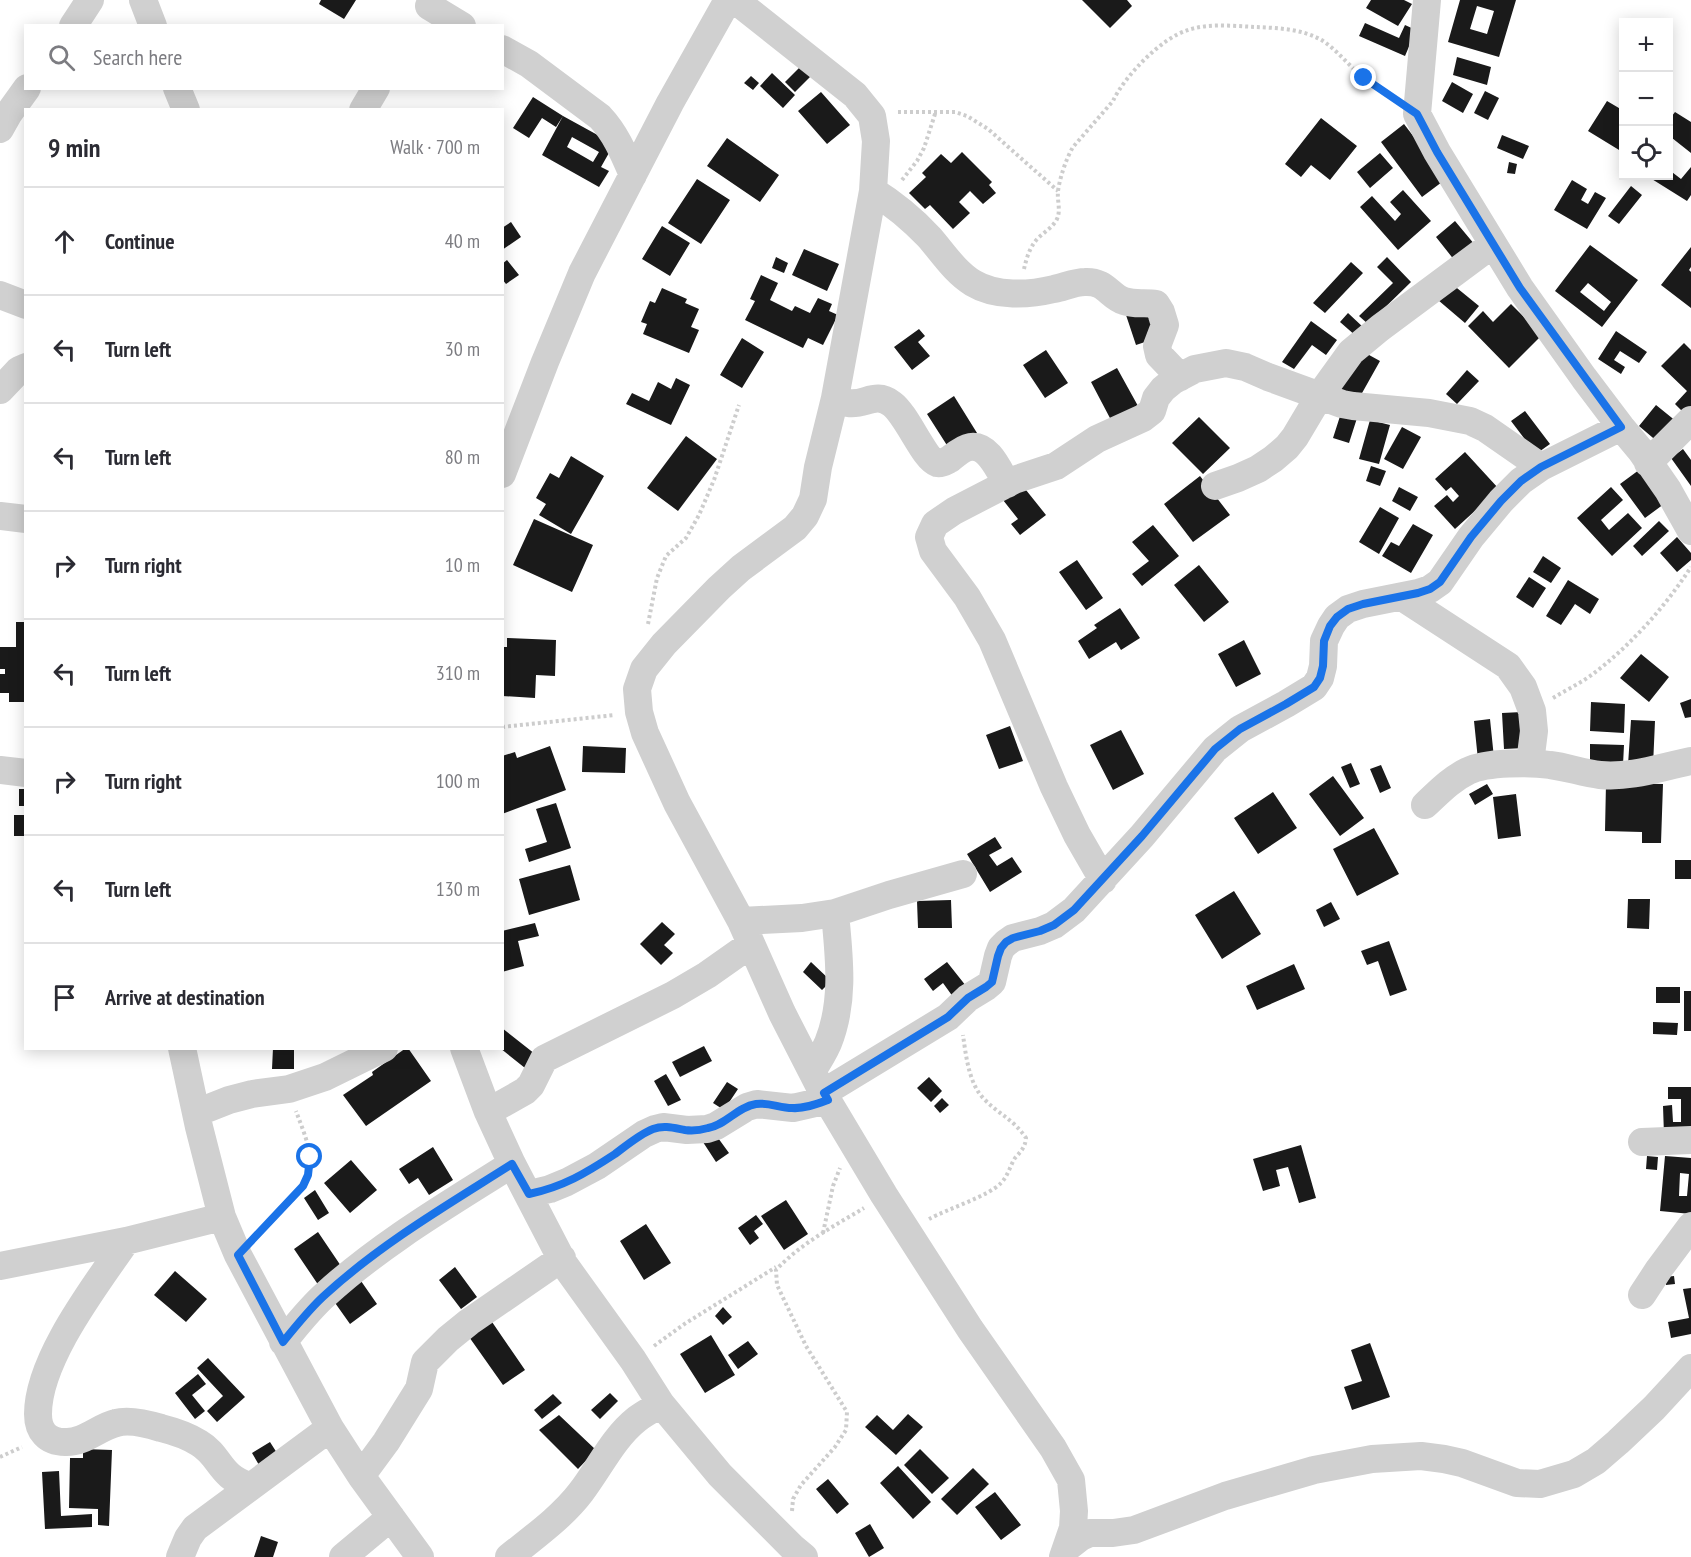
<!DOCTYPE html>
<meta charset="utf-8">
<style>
:root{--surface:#fff;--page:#f7f7f7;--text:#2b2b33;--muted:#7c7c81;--line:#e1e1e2}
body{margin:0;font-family:"PT Sans Narrow",sans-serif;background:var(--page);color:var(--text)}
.controls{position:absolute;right:18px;top:18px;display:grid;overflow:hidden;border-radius:0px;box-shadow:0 3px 15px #0003}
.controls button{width:54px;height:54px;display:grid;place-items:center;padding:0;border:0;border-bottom:2px solid var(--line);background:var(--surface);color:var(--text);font:30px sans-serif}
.stop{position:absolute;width:18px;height:18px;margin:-14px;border:4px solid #1a73e8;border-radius:50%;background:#fff}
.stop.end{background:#1a73e8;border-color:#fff;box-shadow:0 2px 6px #0008}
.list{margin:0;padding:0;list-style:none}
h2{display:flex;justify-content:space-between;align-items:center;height:78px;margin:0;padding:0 24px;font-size:26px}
h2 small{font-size:20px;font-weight:400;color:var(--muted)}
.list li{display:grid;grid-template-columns:39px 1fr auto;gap:18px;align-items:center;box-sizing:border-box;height:108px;padding:0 24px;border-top:2px solid var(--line)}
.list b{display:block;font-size:22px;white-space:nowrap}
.list em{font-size:20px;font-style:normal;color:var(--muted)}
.icon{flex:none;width:33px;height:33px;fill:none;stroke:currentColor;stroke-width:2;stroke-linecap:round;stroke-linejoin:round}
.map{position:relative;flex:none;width:1691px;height:1557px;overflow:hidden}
.search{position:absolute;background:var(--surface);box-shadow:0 3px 15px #0003;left:24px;top:24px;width:480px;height:66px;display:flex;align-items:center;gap:15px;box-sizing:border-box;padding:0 21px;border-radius:0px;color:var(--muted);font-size:22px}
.panel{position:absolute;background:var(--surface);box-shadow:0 3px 15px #0003;left:24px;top:108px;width:480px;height:942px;border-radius:0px}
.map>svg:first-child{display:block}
.building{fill:#1a1a1a;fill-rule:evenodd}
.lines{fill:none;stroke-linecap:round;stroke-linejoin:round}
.path{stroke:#cdcdcd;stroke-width:4;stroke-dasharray:3 3;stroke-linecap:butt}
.minor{stroke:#d0d0d0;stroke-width:28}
.route{stroke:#1a73e8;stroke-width:8}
</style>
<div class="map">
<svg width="1691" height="1557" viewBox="0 0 1691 1557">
<rect width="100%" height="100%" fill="#fff"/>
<path class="building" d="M321 0H356L344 19 319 4Z
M1082 0H1127L1132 6 1110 28Z
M1371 0H1404L1412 4 1398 26 1366 8Z
M1460 0H1516L1499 57 1448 42ZM1477 6 1494 11 1487 34 1470 29Z
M1365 23 1399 38 1405 25 1416 30 1405 56 1359 36Z
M1457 57 1491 67 1487 85 1453 75Z
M803 64 813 74 795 92 785 82Z
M772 73 795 95 783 108 760 86Z
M751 76 759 83 753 90 744 83Z
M1452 82 1473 94 1463 113 1442 101Z
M1485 91 1499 98 1488 120 1474 113Z
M821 92 850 125 827 144 798 111Z
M533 97 563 116 556 127 542 118 529 138 513 128Z
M1607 101 1624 111V153L1588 131Z
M1675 112 1691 122V153L1672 138 1668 142V121Z
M563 116 614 144 601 167 609 171 599 187 542 155ZM572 137 599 152 593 162 567 147Z
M1321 118 1357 146 1330 180 1311 165 1301 177 1285 164Z
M1404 124 1446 179 1422 197 1381 142Z
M1502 135 1529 146 1523 159 1497 148Z
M727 138 779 175 760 202 707 166Z
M962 152 992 182 989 185 996 193 983 204 970 191 959 202 970 213 953 229 930 205 925 209 909 193 926 177 922 173 941 154 951 163Z
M1380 153 1393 168 1370 188 1357 172Z
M1509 162 1517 164 1515 174 1507 173Z
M1691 167V195L1687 201 1647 176H1668V169L1681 179Z
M697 179 730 200 701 244 668 223Z
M1572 180 1587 189 1581 200 1588 204 1595 192 1606 198 1587 229 1554 210Z
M1631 186 1642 195 1619 224 1608 216Z
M1403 190 1431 221 1398 250 1360 207 1372 196 1395 221 1401 214 1390 202Z
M1455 221 1475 245 1455 261 1436 237Z
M511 222 521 237 502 250V228Z
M662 226 690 243 670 276 642 259Z
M1590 245 1638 280 1602 327 1555 291ZM1588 283 1611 302 1604 311 1580 292Z
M1691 247V267L1689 270 1691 272V308L1661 285Z
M804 249 839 264 827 291 792 275Z
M776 257 788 263 784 273 772 268Z
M1387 257 1411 282 1368 324 1359 316 1393 283 1377 267Z
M507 260 519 275 506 284 502 279V264Z
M1351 262 1363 273 1325 313 1313 303Z
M761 275 778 283 770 300 792 311 795 306 810 313 818 298 832 304 829 311 838 315 823 345 808 338 803 348 745 320 755 301 750 299Z
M1452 284 1479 306 1465 323 1438 300Z
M662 288 687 299 685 303 699 309 691 327 699 330 689 353 643 334 647 324 641 322 650 301 655 303Z
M1511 304 1542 335 1509 368 1468 326 1483 311 1493 322Z
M1147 305 1157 338 1136 345 1125 312Z
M1348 313 1364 328 1356 336 1340 322Z
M1311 321 1337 340 1326 355 1312 345 1294 369 1282 362Z
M919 329 925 336 918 342 930 356 912 370 894 347Z
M1616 331 1647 352 1639 363 1620 351 1614 360 1625 367 1621 374 1598 359Z
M742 338 764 352 742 388 720 375Z
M1684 343 1691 350V410L1686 415 1675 404 1687 391 1661 366Z
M1046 350 1068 383 1045 398 1023 365Z
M1360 350 1380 361 1357 402 1338 391Z
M1117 368 1138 406 1111 420 1091 382Z
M1467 370 1479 381 1457 404 1446 394Z
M676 378 690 385 671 425 626 404 632 393 649 401 658 382 671 389Z
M954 396 977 433 950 450 927 414Z
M1656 405 1677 422 1659 443 1639 426Z
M1342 410 1358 415 1349 443 1333 438Z
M1525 411 1550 444 1536 454 1511 421Z
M1199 417 1230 448 1203 474 1172 443Z
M1370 420 1390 425 1379 464 1359 459Z
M1402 427 1421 437 1403 469 1384 459Z
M686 436 717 459 678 511 647 488Z
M1683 449 1691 460V486L1671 458Z
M1465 452 1499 489 1455 529 1434 506 1447 495 1453 502 1459 496 1451 487 1446 491 1435 479Z
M571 456 604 476 571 534 539 515 546 504 536 498 550 473 559 478Z
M1371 466 1386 471 1380 486 1366 481Z
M1639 470 1664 504 1645 518 1620 484Z
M1200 476 1230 515 1193 542 1164 504Z
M1022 485 1046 515 1020 535 1011 524 1018 519 1003 500Z
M1399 487 1418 497 1410 511 1392 501Z
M1611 487 1623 500 1601 520 1609 530 1628 513 1642 528 1612 556 1577 518Z
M1380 507 1399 518 1379 554 1359 542Z
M534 519 593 545 572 592 513 565Z
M1659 521 1669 531 1642 556 1633 546Z
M1413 524 1433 535 1411 573 1382 556 1391 542 1399 546Z
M1153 525 1179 556 1142 586 1132 574 1149 561 1132 542Z
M1677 537 1691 553V560L1677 572 1660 553Z
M1543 556 1561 568 1551 583 1533 572Z
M1077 560 1103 598 1086 610 1059 572Z
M1199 565 1229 602 1204 622 1174 585Z
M1529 577 1546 588 1533 608 1516 597Z
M1568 580 1599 599 1590 614 1575 604 1561 625 1546 616Z
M1120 608 1140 638 1121 650 1116 642 1089 659 1078 641 1097 628 1094 625Z
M16 622H26V702H9V693H0V674H5V669H0V647H16Z
M507 638 556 640 555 676 536 675 535 698 502 696V647H507Z
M1244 640 1261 674 1236 687 1218 654Z
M1641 654 1669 677 1649 702 1620 678Z
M1691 699V717L1685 718 1680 703Z
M1591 702 1625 704 1624 733 1590 731Z
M1522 712 1525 748 1504 749 1502 713Z
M1490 719 1494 758 1478 760 1474 721Z
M1631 720 1655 721 1653 766 1628 765Z
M1010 726 1023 761 999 769 986 735Z
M1121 730 1144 774 1113 790 1090 745Z
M1590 744 1624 745 1623 765 1590 764Z
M550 746 566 790 502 814V756L515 752 517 758Z
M583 746 626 748 625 773 582 772Z
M1351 763 1360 784 1350 788 1341 767Z
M1381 765 1391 788 1380 793 1370 769Z
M1333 776 1364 818 1340 836 1309 794Z
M1606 783 1663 784 1661 843H1642V832L1605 831Z
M1487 784 1493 794 1475 805 1469 794Z
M19 789H26V806H19Z
M1273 792 1297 828 1258 854 1234 818Z
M1516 794 1521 836 1498 839 1493 797Z
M556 803 571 848 529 862 525 849 547 842 536 809Z
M14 815H26V836H14Z
M1374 828 1399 874 1357 896 1333 849Z
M995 837 1002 848 989 855 997 866 1012 857 1022 872 990 892 967 854Z
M1675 860H1691V879H1675Z
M570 865 580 900 529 915 519 879Z
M1234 891 1261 934 1222 959 1195 915Z
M1628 899H1650L1649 929 1627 928Z
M951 900 952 928H918L917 901Z
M1331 902 1340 919 1324 927 1316 910Z
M662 922 675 934 664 945 673 953 661 965 640 944Z
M535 923 539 936 518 941 524 966 502 972V931Z
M1389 941 1407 990 1390 996 1378 961 1367 965 1361 951Z
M811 962 831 981 822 990 803 972Z
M947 962 970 991 956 1001 943 983 933 991 924 979Z
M1294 964 1305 989 1257 1010 1246 986Z
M1656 987H1680V1003H1656Z
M1684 991H1691V1031H1684Z
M1653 1022 1678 1023 1677 1035 1653 1034Z
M502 1028 535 1054 525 1068 500 1048H502Z
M704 1046 712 1061 680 1077 672 1062Z
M273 1048H294V1069H272Z
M406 1048H408L431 1081 366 1126 343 1095 373 1075 372 1072Z
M666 1074 681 1100 668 1106 654 1081Z
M929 1077 942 1091 931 1102 917 1088Z
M727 1082 738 1089 724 1110 713 1103Z
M1668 1087H1691V1135H1664L1663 1106 1672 1105 1673 1122H1681V1099H1668Z
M942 1098 949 1105 940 1113 934 1106Z
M713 1131 729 1153 716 1162 701 1139Z
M1301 1145 1316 1198 1299 1203 1288 1167 1276 1170 1280 1186 1263 1191 1253 1159Z
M433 1147 453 1180 429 1195 418 1178 409 1184 399 1169Z
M1647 1156 1658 1157 1657 1170 1646 1169Z
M1665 1156 1691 1158V1214L1660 1211ZM1680 1173 1689 1174 1687 1196H1679Z
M351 1160 377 1190 350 1213 324 1183Z
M315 1190 329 1213 318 1220 304 1198Z
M786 1200 808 1234 784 1250 761 1216Z
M756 1215 763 1224 754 1231 759 1238 750 1245 738 1228Z
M646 1224 671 1263 644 1280 620 1241Z
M318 1232 343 1269 319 1286 294 1249Z
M455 1267 477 1297 461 1309 439 1280Z
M175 1271 207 1299 186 1322 154 1295Z
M1674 1276 1675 1284 1666 1285 1665 1277Z
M361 1281 377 1304 350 1324 333 1300Z
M1691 1288V1334L1671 1338 1668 1322 1689 1318 1683 1289Z
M723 1307 732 1317 723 1325 715 1316Z
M490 1319 525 1370 503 1385 467 1334Z
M711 1335 735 1375 705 1393 680 1354Z
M748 1341 758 1354 738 1369 728 1355Z
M1370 1343 1390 1397 1352 1410 1344 1387 1362 1381 1351 1350Z
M208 1358 245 1397 217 1422 207 1411 223 1396 197 1368Z
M198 1374 206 1384 192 1395 205 1411 195 1419 175 1393Z
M610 1393 618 1401 600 1419 591 1410Z
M553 1394 562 1403 542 1419 534 1410Z
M908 1414 923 1427 896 1455 865 1427 877 1415 893 1430Z
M559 1415 596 1450 578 1469 539 1430Z
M270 1442 277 1453 259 1465 252 1453Z
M83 1449 112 1450 109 1526 98 1525V1509L69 1508 70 1458H83Z
M920 1449 949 1478 932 1494 904 1465Z
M898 1466 931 1502 913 1519 880 1483Z
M973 1468 989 1484 957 1515 941 1499Z
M59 1471 61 1516 92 1514V1527L45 1529 42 1472Z
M828 1479 849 1504 837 1514 816 1489Z
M995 1492 1021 1525 1001 1540 975 1507Z
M870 1524 884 1548 869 1557 855 1533Z
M261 1536 278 1542 273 1557H254Z"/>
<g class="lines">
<path class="path" d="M898 112H955L967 116 988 129 1058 191
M902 180 917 161 924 148 936 111
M1024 269C1026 260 1029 250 1034 243 1040 234 1052 229 1057 219 1061 210 1057 201 1058 191 1060 177 1066 159 1073 147L1113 101C1124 77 1161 38 1188 30 1209 23 1234 26 1256 27 1278 28 1304 29 1323 41 1338 51 1350 67 1364 78 1373 86 1384 92 1394 99
M648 624 657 578 666 556 686 538 699 515 714 480 739 405
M1553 698C1566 690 1581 683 1593 674 1631 645 1665 607 1691 567
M502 727 615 715
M929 1219C947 1209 989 1196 1001 1183 1008 1176 1010 1166 1015 1158 1021 1151 1025 1148 1026 1138 1013 1119 1000 1115 985 1100 969 1085 966 1056 963 1035
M823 1233 833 1186 840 1168
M257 1234C277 1212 314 1190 310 1156 308 1141 301 1125 296 1111
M654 1346 686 1323 776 1267
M0 1457 22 1447
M792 1511 793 1499 801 1485 835 1447 846 1430 847 1412 806 1346 777 1285 776 1270C800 1244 834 1226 864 1208"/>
<path class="minor" d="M143 0 153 26
M735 0 855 95 872 116 876 141 873 191 835 398 818 467 813 499 805 516 795 528 741 568 719 588 664 644 644 669 637 689 639 712 645 733 677 803 741 921 782 1013 823 1093 884 1195 970 1329 1053 1448 1071 1480 1074 1511 1073 1528 1063 1557
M1427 0 1417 114 1437 152 1520 288 1584 378 1621 427 1641 451 1668 490 1691 531
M429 6 462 26
M73 26 90 0
M502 49 529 64 600 117C616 134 624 154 633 175
M177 88 186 110
M363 110 376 88
M0 129 9 113 27 88
M873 191C894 204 912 219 929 237 943 253 955 272 973 283 996 297 1029 295 1054 289 1064 287 1075 282 1085 282 1106 281 1109 296 1124 301 1135 305 1145 302 1156 304L1161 312 1165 325 1157 346 1159 355 1180 377
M0 295 26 305
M0 390 19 370 26 367
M835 398C839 400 843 402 848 403 865 406 875 391 892 404 907 415 924 459 937 463 942 464 946 461 950 459 955 455 963 448 970 447 989 444 999 471 1007 484
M1648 463 1691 420
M502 474 545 362 582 273 670 103 728 0
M1215 486 1238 478 1258 469 1273 459 1287 447 1295 437 1320 395 1351 352 1380 328 1493 244
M0 516 26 519
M1402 597 1508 666 1523 687 1532 711 1534 731 1530 763
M0 770 26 773
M1425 805C1438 793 1451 779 1468 771 1486 762 1531 762 1550 765 1567 767 1583 773 1600 775 1631 778 1661 767 1691 761
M1103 880 1077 835 1054 787 992 640 967 597 933 551 929 537 935 524 954 511 1014 480 1056 466 1097 439 1143 418 1152 411 1156 398 1163 389 1174 380 1195 369 1226 363 1245 367 1268 377 1342 404 1353 406 1429 413 1470 421 1485 428 1541 467
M741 921 802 918 835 913 889 895 963 874
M182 1048 199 1127 222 1217 238 1255 330 1428 361 1476 420 1557
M464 1048 488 1112 512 1164 564 1264 633 1360 661 1404 720 1475 792 1547 804 1557
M812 1071C818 1062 824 1052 828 1043 845 1001 839 956 835 913
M823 1093 948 1017 968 998 986 987 992 982 998 956 1001 948 1006 943 1013 938 1040 931 1054 925 1074 910 1142 836 1215 749 1240 729 1286 704 1314 687 1320 678 1323 666 1324 641 1331 626 1337 617 1348 609 1363 604 1418 593 1430 589 1440 582 1471 537 1501 501 1521 481 1541 467 1621 427
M488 1112 525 1091 531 1085 544 1059 673 995 707 975 751 944
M196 1113 229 1100 252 1094 289 1089 325 1077 384 1048
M1642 1142 1691 1140
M529 1194 550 1189 567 1182 597 1166 644 1134 655 1129 663 1127 687 1130 707 1129 716 1126 747 1107 757 1104 793 1108 828 1100
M126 1241C96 1285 38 1359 38 1414 38 1431 47 1442 65 1442 84 1443 99 1427 116 1423 129 1419 148 1424 161 1428 173 1431 188 1436 199 1443 221 1456 219 1477 250 1486
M0 1266 126 1241 222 1217
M1642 1295 1659 1269 1691 1226
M283 1342C297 1325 310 1308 326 1294 382 1243 449 1204 512 1164
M361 1476 386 1442 419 1389 425 1362 448 1339 469 1322 562 1258
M1068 1547 1081 1537 1090 1533H1113L1134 1530 1225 1496 1314 1470 1372 1459 1421 1456 1444 1459 1462 1463 1517 1483 1540 1484 1574 1474 1596 1461 1618 1442 1654 1408 1691 1368
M180 1557 188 1538 195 1528 330 1428
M343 1557 391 1517
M509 1557C534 1537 562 1517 581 1492 600 1467 613 1438 637 1419 645 1413 653 1409 661 1404"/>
</g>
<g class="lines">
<path class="route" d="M310 1157 308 1175 303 1186 238 1255 283 1342C297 1325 310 1308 326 1294 382 1243 449 1204 512 1164L529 1194C563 1187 586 1173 615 1154 627 1145 640 1134 653 1129 664 1125 674 1128 685 1130 692 1131 701 1130 708 1128 726 1125 737 1107 756 1104 768 1102 780 1108 792 1108 804 1109 817 1104 828 1100L824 1093 948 1017 968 998 986 987 992 982 998 956 1001 948 1006 942 1013 938 1040 931 1054 925 1074 910 1142 836 1215 749 1240 729 1286 704 1314 687 1320 678 1323 666 1324 641 1330 626 1337 617 1348 609 1363 604 1418 593 1430 589 1440 582 1471 537 1501 501 1521 481 1541 467 1621 427 1520 288 1437 152 1417 114 1364 78"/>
</g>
</svg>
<div class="controls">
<button>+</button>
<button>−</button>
<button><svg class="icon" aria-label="locate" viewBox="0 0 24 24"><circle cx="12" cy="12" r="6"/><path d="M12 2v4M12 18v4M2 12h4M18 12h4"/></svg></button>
</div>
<div class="stop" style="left:310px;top:1157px"></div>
<div class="stop end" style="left:1364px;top:78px"></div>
<div class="search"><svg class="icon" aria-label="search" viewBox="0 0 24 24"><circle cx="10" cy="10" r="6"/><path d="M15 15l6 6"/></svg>Search here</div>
<section class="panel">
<h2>9 min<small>Walk · 700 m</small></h2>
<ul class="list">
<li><svg class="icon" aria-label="ahead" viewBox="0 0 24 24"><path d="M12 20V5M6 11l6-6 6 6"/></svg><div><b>Continue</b></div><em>40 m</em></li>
<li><svg class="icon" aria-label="left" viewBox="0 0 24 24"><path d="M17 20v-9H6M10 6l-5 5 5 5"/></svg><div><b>Turn left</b></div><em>30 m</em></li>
<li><svg class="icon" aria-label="left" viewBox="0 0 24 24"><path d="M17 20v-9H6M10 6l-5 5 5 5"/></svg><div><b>Turn left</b></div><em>80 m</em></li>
<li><svg class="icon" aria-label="right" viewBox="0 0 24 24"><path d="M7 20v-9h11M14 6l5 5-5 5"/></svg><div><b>Turn right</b></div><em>10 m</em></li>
<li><svg class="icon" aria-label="left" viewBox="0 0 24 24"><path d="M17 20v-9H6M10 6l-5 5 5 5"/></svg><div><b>Turn left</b></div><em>310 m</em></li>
<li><svg class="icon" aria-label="right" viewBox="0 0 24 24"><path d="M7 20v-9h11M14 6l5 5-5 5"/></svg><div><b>Turn right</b></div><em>100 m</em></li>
<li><svg class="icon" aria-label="left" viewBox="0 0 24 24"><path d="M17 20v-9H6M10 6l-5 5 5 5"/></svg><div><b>Turn left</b></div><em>130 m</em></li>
<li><svg class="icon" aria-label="arrive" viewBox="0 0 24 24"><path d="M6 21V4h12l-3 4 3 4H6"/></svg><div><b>Arrive at destination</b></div></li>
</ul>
</section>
</div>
